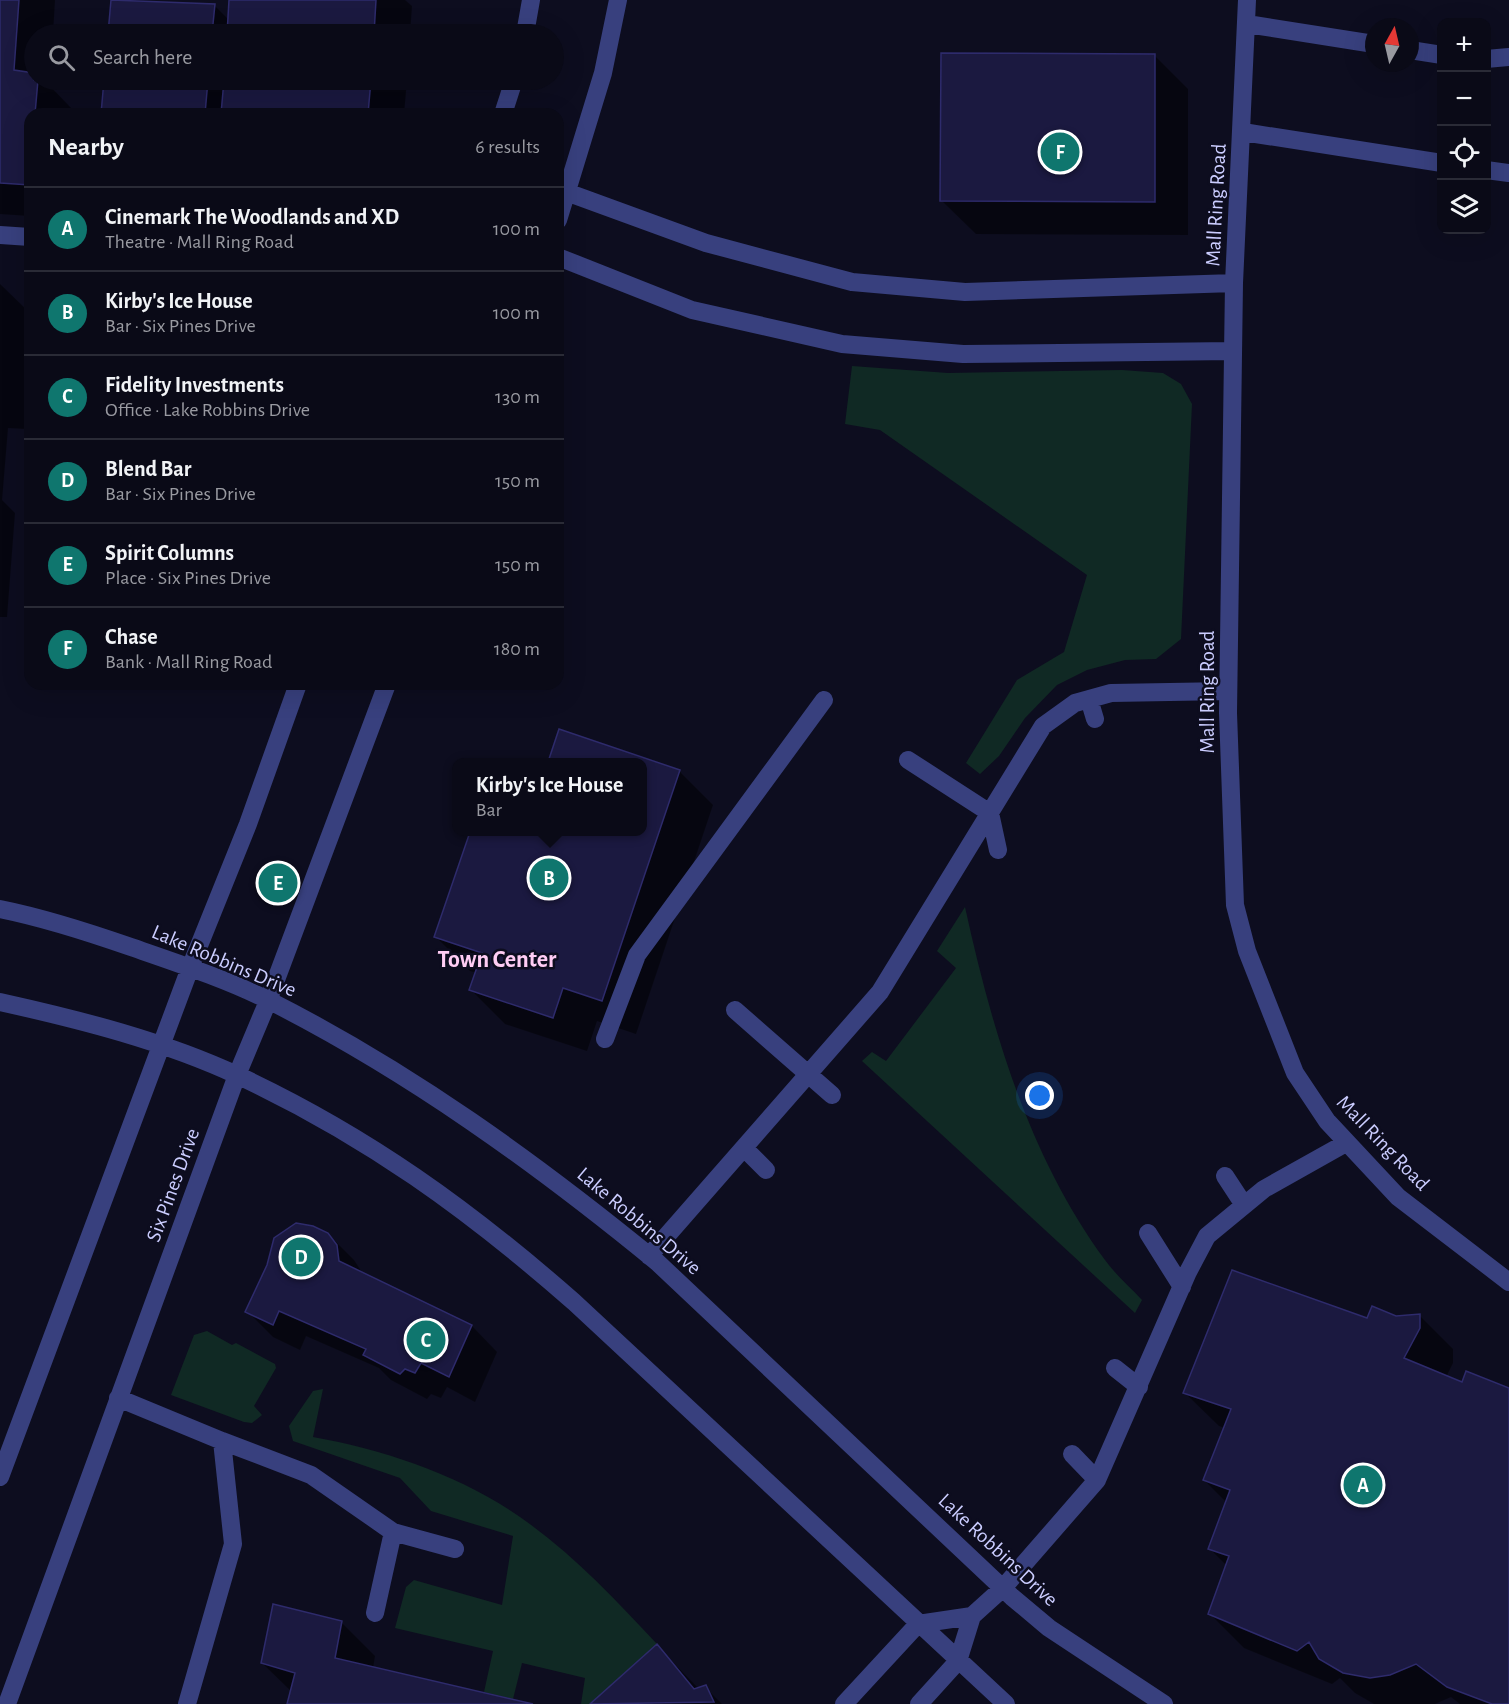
<!DOCTYPE html>
<meta charset="utf-8">
<style>
:root{--surface:#0a0a17;--page:#131320;--text:#f1f3f6;--muted:#999aa1;--line:#2a2b36;--accent:#0f766e}
body{margin:0;font-family:"Alegreya Sans",sans-serif;background:var(--page);color:var(--text)}
.controls{position:absolute;right:18px;top:18px;display:grid;overflow:hidden;border-radius:12px;box-shadow:0 6px 24px #0002}
.controls button{width:54px;height:54px;display:grid;place-items:center;padding:0;border:0;border-bottom:2px solid var(--line);background:var(--surface);color:var(--text);font:30px sans-serif}
.compass{position:absolute;left:1365px;top:18px;width:54px;height:54px;border-radius:50%;background:var(--surface);box-shadow:0 6px 24px #0002;rotate:8deg}
.you{position:absolute;left:1040px;top:1096px;width:21px;height:21px;margin:-15px;border:4px solid #fff;border-radius:50%;background:#1a73e8;box-shadow:0 0 0 9px #1a73e833}
.badge{display:grid;place-items:center;width:39px;height:39px;border-radius:50%;background:var(--accent);color:#fff;font-size:20px;font-weight:700}
.pin{position:absolute;translate:-50% -50%;border:3px solid #fff;box-shadow:0 2px 6px #0006}
.popup{position:absolute;left:452px;top:758px;width:195px;height:78px;box-sizing:border-box;display:grid;place-content:center;border-radius:12px;background:var(--surface);filter:drop-shadow(0 2px 4px #0005);font-size:20px;white-space:nowrap;color:var(--muted)}
.popup b{font-size:22px;color:var(--text)}
.popup::after{content:'';position:absolute;left:50%;top:100%;margin-left:-12px;border:12px solid transparent;border-top-color:var(--surface)}
.list{margin:0;padding:0;list-style:none}
h2{display:flex;justify-content:space-between;align-items:center;height:78px;margin:0;padding:0 24px;font-size:26px}
h2 small{font-size:20px;font-weight:400;color:var(--muted)}
.list li{display:grid;grid-template-columns:39px 1fr auto;gap:18px;align-items:center;box-sizing:border-box;height:84px;padding:0 24px;border-top:2px solid var(--line)}
.list b{display:block;font-size:22px;white-space:nowrap}
.list p{margin:0;font-size:20px;white-space:nowrap;color:var(--muted)}
.list em{font-size:20px;font-style:normal;color:var(--muted)}
.icon{flex:none;width:33px;height:33px;fill:none;stroke:currentColor;stroke-width:2;stroke-linecap:round;stroke-linejoin:round}
.map{position:relative;flex:none;width:1509px;height:1704px;overflow:hidden}
.search{position:absolute;background:var(--surface);box-shadow:0 6px 24px #0002;left:24px;top:24px;width:540px;height:66px;display:flex;align-items:center;gap:15px;box-sizing:border-box;padding:0 21px;border-radius:33px;color:var(--muted);font-size:22px}
.panel{position:absolute;background:var(--surface);box-shadow:0 6px 24px #0002;left:24px;top:108px;width:540px;height:582px;border-radius:18px}
.map>svg:first-child{display:block}
.green{fill:#102924}
.shadow{fill:#0007}
.building{fill:#1b1940;stroke:#2e2b6c;stroke-width:1.5}
.lines{fill:none;stroke-linecap:round;stroke-linejoin:round}
.minor{stroke:#38407e;stroke-width:18}
.labels{text-anchor:middle;dominant-baseline:central;stroke-width:5;stroke-linejoin:round;paint-order:stroke}
.street-label{font-size:21px;fill:#cbcdff;stroke:#0d0d1f}
.quarter-label{font-size:24px;font-weight:bold;fill:#ffcdf4;stroke:#0d0d1f}
</style>
<div class="map">
<svg width="1509" height="1704" viewBox="0 0 1509 1704">
<rect width="100%" height="100%" fill="#0d0d1f"/>
<path class="green" d="M852 366 948 373 1122 370 1163 373 1181 384 1192 404 1181 639 1156 659 1125 660 1087 670 1057 685 1025 718 999 756 980 774 966 763 1017 680 1064 652 1087 575 880 430 845 424Z
M965 907C992 1030 1029 1157 1105 1260 1115 1274 1130 1287 1142 1300L1135 1313 862 1061 872 1052 886 1061 956 968 937 951Z
M207 1331 232 1345 236 1343 275 1364 276 1368 254 1406 262 1415 252 1423 244 1422 171 1395 194 1335Z
M323 1389 313 1437C385 1450 460 1475 520 1517 572 1553 615 1599 657 1644L590 1704H581L585 1678 522 1663 513 1699 484 1692 493 1651 395 1628 406 1587 414 1580 502 1605 513 1536 431 1511 400 1478 293 1441 289 1426 313 1391Z"/>
<path class="shadow" d="M0 0H55L53 34H34V80H49V85L72 109 71 114H30V216L0 214Z
M112 0 214 5 229 20 231 0H405L412 6 410 34H109Z
M1154 55 1188 89V235L976 234 942 201Z
M106 80H407L404 114H103Z
M0 284 30 313V388L27 429 8 428 2 500 15 513 7 617H0Z
M560 731 680 772 713 805 636 1034 597 1021 587 1051 505 1024 471 990 477 973 470 971 436 937 472 832H642V762H549Z
M328 1234 354 1260 363 1274 472 1326 497 1352 475 1402 447 1387 441 1398 431 1394 427 1399 391 1380 379 1368 306 1336 300 1350 273 1337 247 1311Z
M1419 1315 1453 1349V1363L1446 1377 1463 1383 1509 1389V1704H1460L1451 1697 1435 1704H1374L1355 1693 1340 1678 1332 1684 1244 1648 1210 1614 1227 1566 1210 1549 1227 1503 1204 1480 1225 1428 1219 1426 1185 1393 1368 1320Z
M341 1622 375 1656 373 1668 527 1704H289L292 1692 262 1663Z
M657 1646 699 1689 705 1687 722 1704H592Z"/>
<path class="building" d="M0 0H19L14 70 34 73V80H38L35 114H30V185L0 183Z
M111 0 215 4 212 34H108Z
M229 0H376L374 34H227Z
M941 53 1155 54V202L940 201Z
M104 80H208L205 114H101Z
M224 80H371L368 114H221Z
M559 729 680 770 602 1001 563 988 553 1018 469 990 482 953 434 937 470 832H642V762H548Z
M296 1223 313 1226 328 1233 337 1245 339 1261 472 1325 449 1377 421 1363 415 1373 405 1369 400 1374 363 1355 366 1349 279 1311 273 1325 245 1312 267 1265 274 1238Z
M1232 1270 1367 1318 1372 1306 1396 1316 1420 1314V1328L1404 1358 1462 1382 1466 1371 1509 1388V1704H1492L1447 1687 1416 1664 1390 1675 1370 1678 1343 1673 1319 1659 1309 1642 1297 1651 1208 1614 1229 1556 1208 1549 1230 1490 1203 1480 1231 1409 1183 1393Z
M273 1604 342 1621 335 1658 533 1704H287L295 1673 261 1663Z
M657 1644 694 1689 706 1685 714 1702 590 1704Z"/>
<g class="lines">
<path class="minor" d="M1247 0 1234 283 1228 713 1235 905 1247 951 1295 1073 1327 1121 1398 1197 1509 1282
M1247 24 1374 44
M525 34 531 0
M1410 50 1442 55
M1486 59 1509 57
M503 114 514 80
M1243 132 1442 163
M1486 170 1509 173
M558 189 706 243 852 282 965 292 1234 283
M558 220 603 73 618 0
M0 235 30 237
M558 257 692 310 842 344 963 354 1233 351
M1089 699 1095 719
M908 760 990 813 998 850
M0 909C45 918 88 932 131 947 177 963 226 979 270 1001 410 1072 536 1163 657 1262L1012 1597 1049 1628 1164 1704
M0 1002C81 1020 164 1041 239 1076 367 1136 468 1209 574 1302L1006 1704
M735 1010 832 1095
M605 1039 637 955 824 700
M744 1148 766 1170
M1225 1176 1244 1205
M1148 1233 1182 1287
M649 1256 880 992 1043 726 1075 703 1111 693 1228 691
M1115 1368 1139 1387
M118 1398 222 1441 233 1544 187 1704
M222 1441 311 1475 393 1532 375 1613
M1072 1454 1097 1480
M0 1477 190 968 248 824 298 684
M393 1532 455 1549
M7 1704 237 1075 268 1001 387 684
M844 1704 918 1624 972 1616
M919 1704 958 1661 972 1616 1003 1588 1097 1480 1188 1272 1207 1236 1264 1189 1346 1143"/>
</g>
<g class="labels">
<g class="street-label">
<text transform="translate(1216 205) rotate(-87)">Mall Ring Road</text>
<text transform="translate(1207 692) rotate(-90)">Mall Ring Road</text>
<text transform="translate(224 961) rotate(23)">Lake Robbins Drive</text>
<text transform="translate(1383 1143) rotate(46)">Mall Ring Road</text>
<text transform="translate(173 1185) rotate(-70)">Six Pines Drive</text>
<text transform="translate(639 1221) rotate(40)">Lake Robbins Drive</text>
<text transform="translate(998 1550) rotate(43)">Lake Robbins Drive</text>
</g>
<g class="quarter-label">
<text x="497" y="960">Town Center</text>
</g>
</g>
</svg>
<div class="controls">
<button>+</button>
<button>−</button>
<button><svg class="icon" aria-label="locate" viewBox="0 0 24 24"><circle cx="12" cy="12" r="6"/><path d="M12 2v4M12 18v4M2 12h4M18 12h4"/></svg></button>
<button><svg class="icon" aria-label="layers" viewBox="0 0 24 24"><path d="M12 4l9 5-9 5-9-5zM3 14l9 5 9-5"/></svg></button>
</div>
<svg class="compass" viewBox="-18 -18 36 36"><path d="M0-13l5 13h-10z" fill="#e53935"/><path d="M0 13l5-13h-10z" fill="#999aa1"/></svg>
<div class="you"></div>
<div class="pin badge" style="left:1363px;top:1485px">A</div>
<div class="pin badge" style="left:549px;top:878px">B</div>
<div class="popup"><b>Kirby's Ice House</b>Bar</div>
<div class="pin badge" style="left:426px;top:1340px">C</div>
<div class="pin badge" style="left:301px;top:1257px">D</div>
<div class="pin badge" style="left:278px;top:883px">E</div>
<div class="pin badge" style="left:1060px;top:152px">F</div>
<div class="search"><svg class="icon" aria-label="search" viewBox="0 0 24 24"><circle cx="10" cy="10" r="6"/><path d="M15 15l6 6"/></svg>Search here</div>
<section class="panel">
<h2>Nearby<small>6 results</small></h2>
<ul class="list">
<li><span class="badge">A</span><div><b>Cinemark The Woodlands and XD</b><p>Theatre · Mall Ring Road</p></div><em>100 m</em></li>
<li><span class="badge">B</span><div><b>Kirby's Ice House</b><p>Bar · Six Pines Drive</p></div><em>100 m</em></li>
<li><span class="badge">C</span><div><b>Fidelity Investments</b><p>Office · Lake Robbins Drive</p></div><em>130 m</em></li>
<li><span class="badge">D</span><div><b>Blend Bar</b><p>Bar · Six Pines Drive</p></div><em>150 m</em></li>
<li><span class="badge">E</span><div><b>Spirit Columns</b><p>Place · Six Pines Drive</p></div><em>150 m</em></li>
<li><span class="badge">F</span><div><b>Chase</b><p>Bank · Mall Ring Road</p></div><em>180 m</em></li>
</ul>
</section>
</div>
